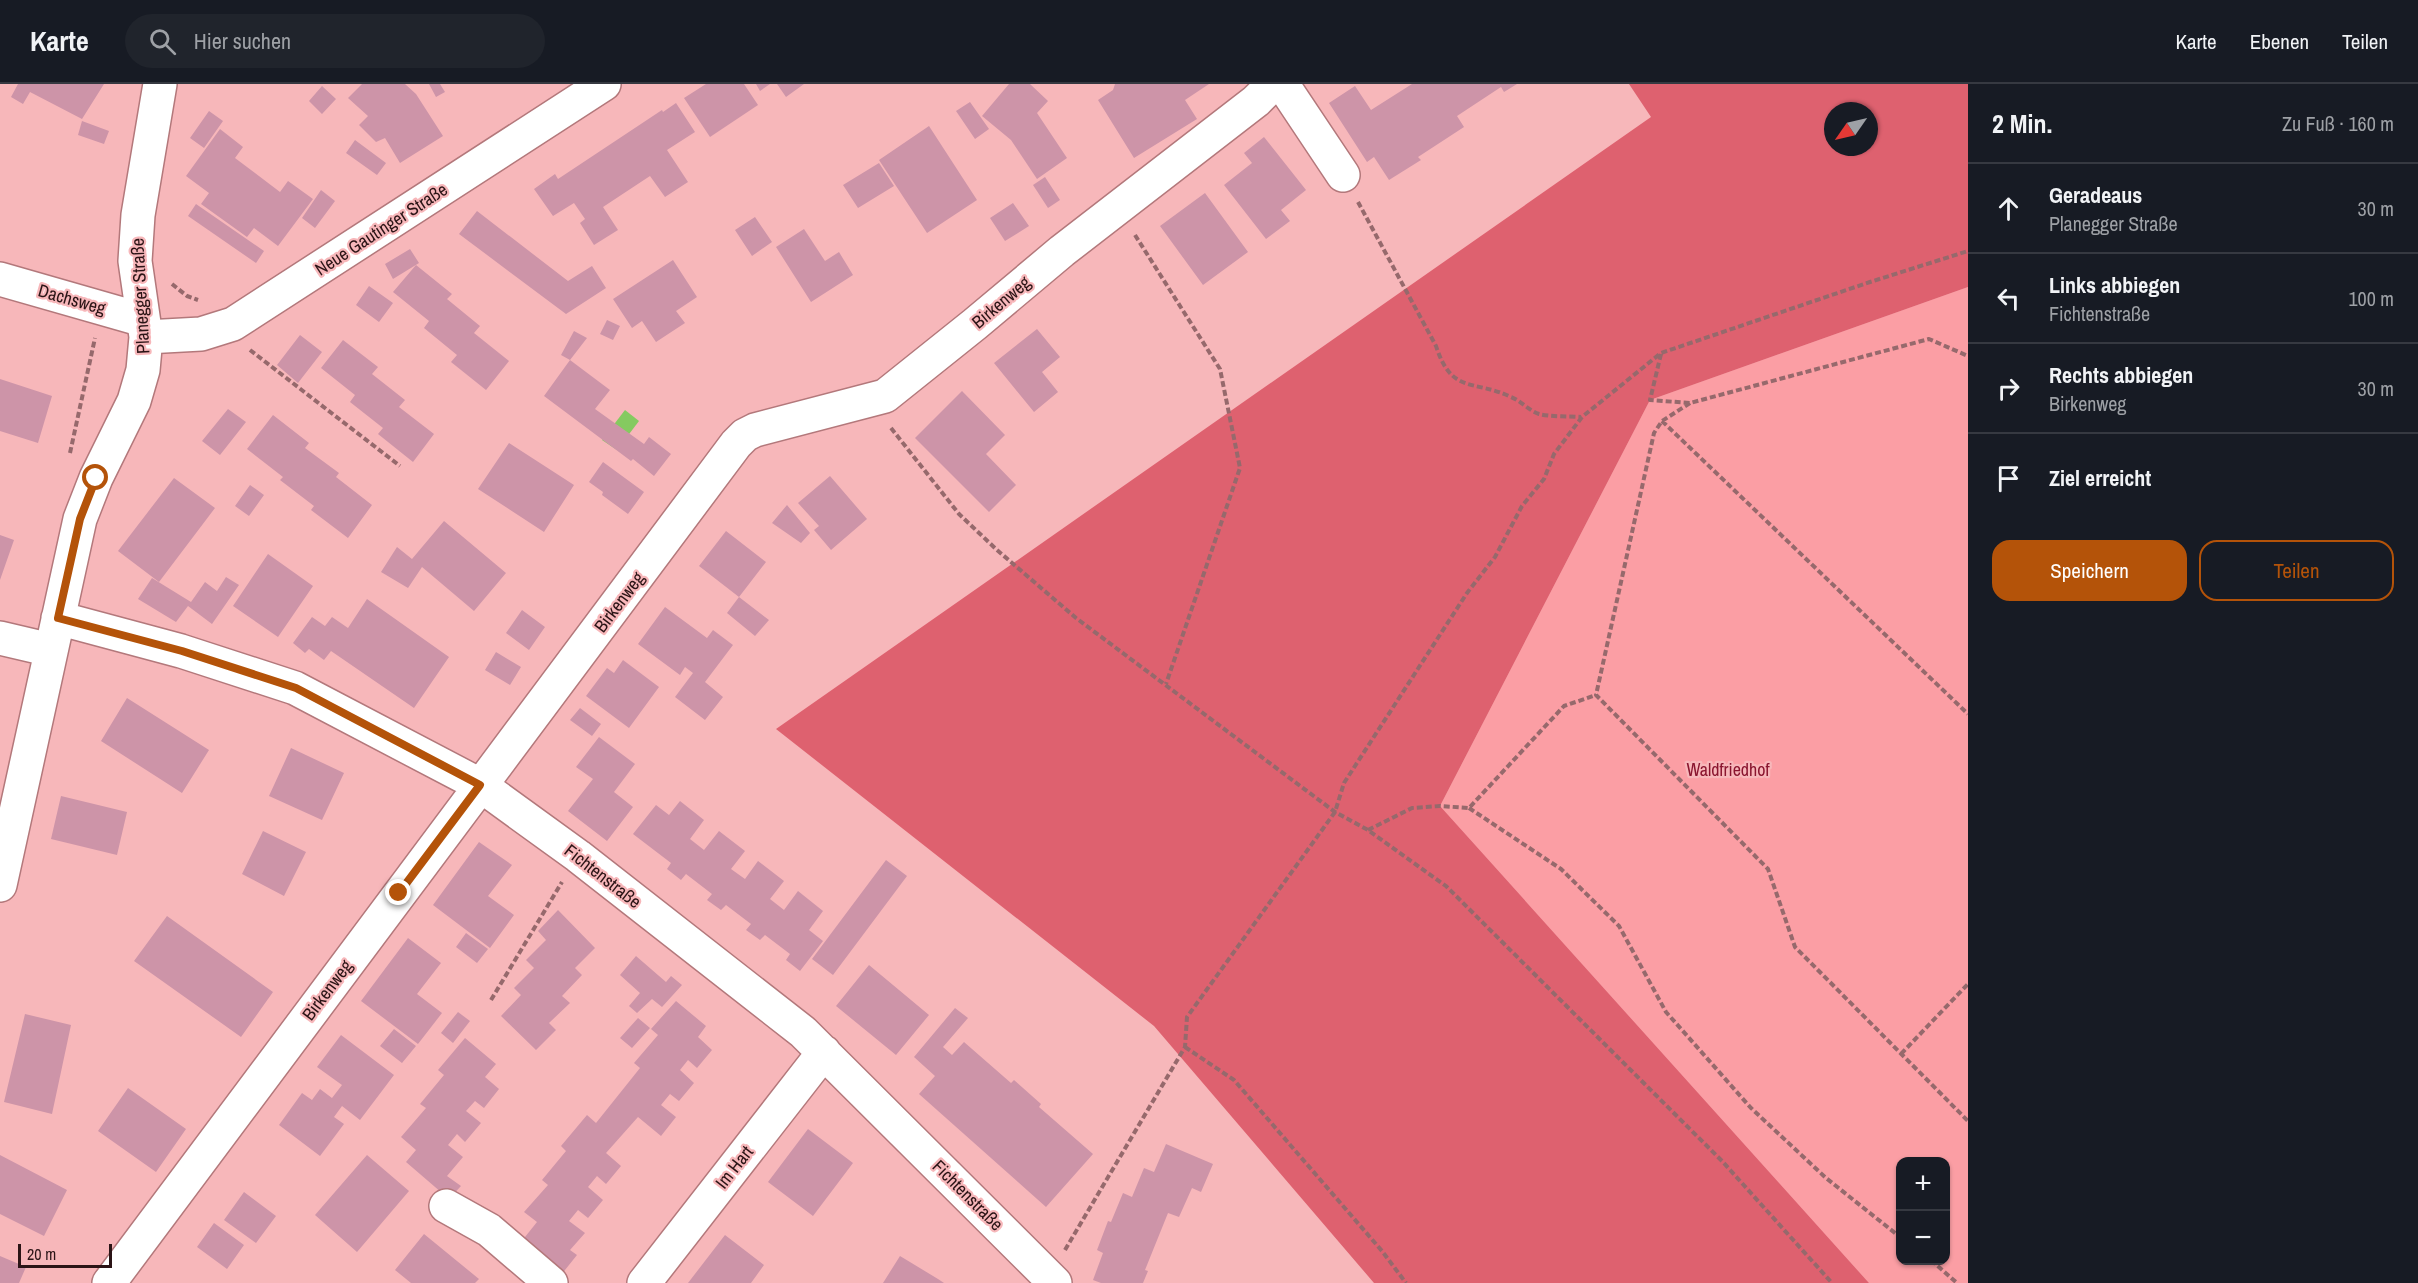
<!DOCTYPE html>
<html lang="de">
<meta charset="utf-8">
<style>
:root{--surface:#171b24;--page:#20242c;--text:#f1f3f6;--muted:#9ea1a6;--line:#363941;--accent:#b45309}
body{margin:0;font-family:"Archivo Narrow",sans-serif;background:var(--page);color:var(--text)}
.controls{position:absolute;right:18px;bottom:18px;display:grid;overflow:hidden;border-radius:12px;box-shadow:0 2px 4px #0004}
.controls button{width:54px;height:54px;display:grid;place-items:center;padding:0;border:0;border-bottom:2px solid var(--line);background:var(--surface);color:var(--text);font:30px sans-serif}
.compass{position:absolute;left:1824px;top:18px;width:54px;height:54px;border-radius:50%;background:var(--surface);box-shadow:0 2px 4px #0004;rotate:236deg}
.scale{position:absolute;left:18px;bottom:15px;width:94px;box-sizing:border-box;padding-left:6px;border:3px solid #2b1416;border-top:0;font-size:16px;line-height:21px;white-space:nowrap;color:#2b1416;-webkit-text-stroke:4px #f7b7ba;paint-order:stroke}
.stop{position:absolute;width:18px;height:18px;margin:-14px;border:4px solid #b45309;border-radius:50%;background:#fff}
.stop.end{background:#b45309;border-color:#fff;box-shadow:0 2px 6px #0008}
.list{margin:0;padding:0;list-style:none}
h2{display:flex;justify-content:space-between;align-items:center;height:78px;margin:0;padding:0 24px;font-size:26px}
h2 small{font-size:20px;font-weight:400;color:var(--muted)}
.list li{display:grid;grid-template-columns:39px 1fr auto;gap:18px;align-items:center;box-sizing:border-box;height:90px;padding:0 24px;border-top:2px solid var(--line)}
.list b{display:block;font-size:22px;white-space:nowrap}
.list p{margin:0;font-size:20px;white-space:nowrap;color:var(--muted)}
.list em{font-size:20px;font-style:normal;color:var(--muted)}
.actions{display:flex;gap:12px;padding:18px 24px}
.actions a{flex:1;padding:14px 0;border:2px solid var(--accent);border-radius:18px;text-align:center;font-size:21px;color:var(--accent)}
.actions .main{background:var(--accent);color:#fff}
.icon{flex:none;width:33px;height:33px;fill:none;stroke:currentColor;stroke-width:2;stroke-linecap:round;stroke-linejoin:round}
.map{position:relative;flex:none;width:1968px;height:1199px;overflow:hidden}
header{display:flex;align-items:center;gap:36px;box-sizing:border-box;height:84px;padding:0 30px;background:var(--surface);border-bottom:2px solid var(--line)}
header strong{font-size:28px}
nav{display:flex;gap:33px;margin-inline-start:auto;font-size:21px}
.search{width:420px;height:54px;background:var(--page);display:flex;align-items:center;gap:15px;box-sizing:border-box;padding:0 21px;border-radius:33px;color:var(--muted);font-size:22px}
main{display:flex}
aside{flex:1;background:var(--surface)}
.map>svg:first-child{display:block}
.green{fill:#fb9ea4;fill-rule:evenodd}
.forest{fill:#de616f;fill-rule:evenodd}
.water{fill:#85ca60}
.building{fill:#cd94a8}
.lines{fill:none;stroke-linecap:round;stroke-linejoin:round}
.minor-casing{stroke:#b3787b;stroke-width:36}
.path{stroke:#96696c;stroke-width:4;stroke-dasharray:6 3;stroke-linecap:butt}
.minor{stroke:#fff;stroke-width:33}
.route{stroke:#b45309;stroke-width:8}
.labels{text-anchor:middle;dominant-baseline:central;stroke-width:4.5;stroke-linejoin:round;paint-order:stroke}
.street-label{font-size:18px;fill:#2b1416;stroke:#f7b7ba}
.park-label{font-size:18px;fill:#8a152f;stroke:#f7b7ba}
</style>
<header>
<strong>Karte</strong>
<div class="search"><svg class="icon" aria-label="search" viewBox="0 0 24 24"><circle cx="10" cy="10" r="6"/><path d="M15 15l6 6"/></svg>Hier suchen</div>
<nav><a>Karte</a><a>Ebenen</a><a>Teilen</a></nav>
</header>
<main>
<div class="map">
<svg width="1968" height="1199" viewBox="0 0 1968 1199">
<rect width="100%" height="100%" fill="#f7b7ba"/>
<path class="green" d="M1968 203V1199H1869L1440 722 1650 316ZM1900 1078H1946V1176H1900Z"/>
<path class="forest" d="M1629 0H1968V203L1650 316 1440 722 1869 1199H1374L1154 942 776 645 1651 33ZM1833 27H1869V63H1833Z"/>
<path class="water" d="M625 326 639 337 617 366 602 356Z"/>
<path class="building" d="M18 0H104L82 35 30 8 23 20 11 13Z
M362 0H405L416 10 443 52 400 79 385 54 376 58 359 41 368 32 348 14Z
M429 0H440L445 8 436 13Z
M706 0H744L758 21 710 53 684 14Z
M756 0H770L760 7Z
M777 0H804L786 13Z
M1009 0H1030L1048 17 1037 29 1067 74 1037 95 1011 56 982 32Z
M1115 0H1209L1185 16 1197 35 1134 74 1098 16 1113 6Z
M1412 0H1517L1504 8 1501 3 1457 32 1464 43 1418 73 1421 76 1389 96 1374 73 1367 78 1329 19 1355 2 1371 26Z
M322 2 336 15 322 30 309 17Z
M970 18 989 45 975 55 956 27Z
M676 19 695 48 667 66 688 98 665 113 650 92 603 123 618 146 594 161 580 139 585 135 574 119 553 132 534 105 555 90 558 95 662 26 663 28Z
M209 27 223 37 204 64 190 54Z
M82 37 109 47 104 60 78 51Z
M929 42 977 116 927 149 879 76Z
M220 45 243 63 235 74 280 108 288 97 313 115 278 162 254 144 247 153 201 120 209 109 186 92Z
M1264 53 1306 106 1281 126 1290 137 1266 155 1224 101 1252 79 1244 69Z
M355 56 386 79 377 91 346 69Z
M879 79 894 102 858 124 843 101Z
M1045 93 1060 116 1048 124 1033 101Z
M321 106 335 117 315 144 302 134Z
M1205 109 1248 168 1203 201 1160 142Z
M1013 119 1029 142 1005 157 990 134Z
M196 120 264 167 256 179 188 132Z
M477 127 568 197 592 182 606 204 566 230 459 150Z
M755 133 772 158 752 172 735 146Z
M804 145 825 177 839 168 853 191 811 218 776 163Z
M410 165 419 179 393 195 385 180Z
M673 176 697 213 676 227 685 239 656 258 642 237 632 244 613 215Z
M416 181 452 210 447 215 480 242 474 249 509 277 486 306 451 278 457 271 424 244 429 237 393 208Z
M369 202 393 219 379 238 356 221Z
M607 236 620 242 613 256 600 250Z
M1037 245 1060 273 1042 288 1058 308 1034 328 994 279Z
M574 247 587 254 570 276 561 271Z
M300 251 322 268 298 299 277 281Z
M343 256 378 283 372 290 405 316 399 323 434 350 413 378 378 350 383 344 350 318 355 311 321 284Z
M570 276 610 306 595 325 644 360 649 353 671 370 654 392 633 375 631 377 544 312Z
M0 295 52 312 38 359 0 347Z
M962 307 1005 351 986 370 1016 401 989 428 915 354Z
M228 325 246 338 220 371 202 357Z
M273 331 309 359 305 364 339 389 336 393 372 421 348 454 311 426 314 422 280 396 283 393 247 365Z
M509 359 574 401 544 448 478 405Z
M603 378 644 408 628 430 602 411 603 408 589 398Z
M830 392 867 435 831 466 814 446 819 442 798 419Z
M174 394 215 424 159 498 118 467Z
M250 401 264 411 249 432 235 422Z
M787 421 810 449 801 459 772 439Z
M444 437 506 489 474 527 422 483 408 504 381 488 397 463 412 475Z
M726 447 766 478 739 513 699 482Z
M0 451 14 456 0 496Z
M268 470 313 502 278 553 233 522Z
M226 493 239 501 212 540 188 522 176 538 138 515 152 494 191 518 205 498 217 507Z
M739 513 769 536 755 552 727 529Z
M367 515 449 573 414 624 331 567 324 576 309 565 305 569 293 559 312 533 325 542 332 533 348 544Z
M665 523 707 554 713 546 733 561 705 598 723 613 705 636 675 613 693 589 685 583 680 591 638 560Z
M522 526 545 543 529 566 506 549Z
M496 568 521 583 510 601 485 586Z
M623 576 659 603 629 644 586 612 607 584 614 589Z
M127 614 209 666 182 709 101 657Z
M580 624 601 640 592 652 570 636Z
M599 653 635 680 614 708 633 723 607 757 568 727 593 695 576 683Z
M291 664 344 689 322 736 269 712Z
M61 712 127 728 117 771 51 755Z
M680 717 704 736 690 755 704 766 719 747 745 767 731 785 745 795 758 777 784 797 770 815 784 826 798 807 823 827 809 846 823 857 800 887 786 876 790 870 765 851 760 856 746 846 751 840 726 821 721 826 707 816 712 810 686 790 681 796 667 785 671 779 633 750 656 721 669 731Z
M263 747 306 768 284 812 242 790Z
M479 758 512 781 488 812 514 831 490 864 433 821Z
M886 776 907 792 833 891 812 875Z
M558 826 595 864 575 884 582 891 562 912 570 919 549 939 556 946 536 966 501 932 521 911 514 904 534 884 526 876 546 856 538 847Z
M167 832 273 908 241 953 134 877Z
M466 849 488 865 477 879 456 863Z
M408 854 441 879 417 910 442 929 418 960 361 917Z
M636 872 666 898 671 892 682 901 662 923 652 915 637 929 629 922 640 909 620 891Z
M869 881 929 931 896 971 836 922Z
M676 917 706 942 698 953 712 966 697 984 688 976 680 986 694 999 679 1017 670 1010 661 1021 676 1033 661 1052 638 1033 606 1069 621 1082 606 1100 597 1092 588 1103 603 1116 588 1134 578 1126 569 1137 585 1149 570 1166 577 1171 561 1191 521 1158 537 1138 524 1128 548 1101 542 1096 566 1067 561 1062 587 1031 596 1039 640 984 634 979 658 951 651 945Z
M955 924 968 934 943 963 952 971 964 958 1011 999 1014 996 1041 1020 1039 1023 1093 1070 1046 1123 919 1010 935 992 914 973Z
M458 928 470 937 453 959 441 949Z
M25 930 71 941 52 1030 4 1018Z
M638 934 650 944 632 964 620 954Z
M394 945 416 962 402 979 380 962Z
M341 951 394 991 360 1036 342 1022 334 1033 344 1040 320 1072 279 1041 302 1009 312 1016 320 1005 332 1014 342 1001 317 983Z
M465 954 496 980 485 993 499 1005 484 1024 475 1017 466 1027 481 1039 465 1058 457 1050 448 1061 463 1073 447 1092 461 1102 449 1115 406 1078 416 1066 401 1053 426 1024 420 1020 444 991 438 986Z
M128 1004 186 1045 156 1088 98 1047Z
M808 1045 853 1079 813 1132 768 1098Z
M1166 1060 1213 1080 1201 1108 1192 1104 1179 1133 1168 1129 1145 1186 1148 1187 1143 1199H1101L1093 1196 1103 1169 1097 1166 1108 1137 1111 1138 1123 1109 1132 1113 1144 1084 1154 1088Z
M0 1071 67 1106 44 1152 0 1130Z
M367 1071 409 1107 357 1168 315 1131Z
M244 1108 276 1132 256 1159 224 1136Z
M214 1139 244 1161 227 1185 197 1163Z
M424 1150 479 1195 475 1199H411L395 1186Z
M725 1151 764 1181 751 1199H688Z
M0 1172 26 1183 19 1199H0Z
M900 1172 938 1195 944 1199H883Z"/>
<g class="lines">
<g class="minor-casing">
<path id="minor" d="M1279 0 1287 7 1343 91
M0 195 143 236
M146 253 201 250 233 240 604 0
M58 534 181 567 295 604 480 701 578 772 803 948 1055 1199
M0 554 51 566
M0 801 80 435 96 394 134 317 143 286 146 253 135 177 138 131 160 0
M446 1122 489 1146 551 1199
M109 1199 736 360 745 351 755 346 885 312 975 240 1062 167 1256 17 1268 5 1269 0
M644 1199 824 968"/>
</g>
<path class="path" d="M1358 118 1436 262C1452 311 1473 295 1511 313 1521 317 1528 326 1539 330 1550 333 1569 332 1581 333
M1135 151 1220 285 1240 384 1166 600
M172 200 187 212 198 216
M250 266 400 382
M1661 270 1650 316 1690 319 1929 255 1968 272
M1690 319 1662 337 1654 349 1596 611 1768 785 1795 863 1968 1037
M1662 337 1968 630
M891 344 959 430 997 466 1076 534 1335 728 1368 746 1446 802 1722 1077 1832 1199
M70 369 95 254
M1469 724 1561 785 1619 842 1666 928 1751 1024 1826 1094 1900 1153
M1368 746 1412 724 1440 722 1469 724 1564 622 1596 611
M491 916 562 798
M1185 963 1234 996 1382 1167 1406 1199
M1901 970 1968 900
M1065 1166 1185 963 1187 933 1335 728 1344 699 1467 509 1495 473 1522 422 1544 395 1554 370 1582 333 1661 269 1870 198 1968 167
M1931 1176 1957 1199"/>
<use href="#minor" class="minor"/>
</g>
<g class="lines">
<path class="route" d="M96 394 80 435 58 534 182 567 296 604 480 701 399 809"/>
</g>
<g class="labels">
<g class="street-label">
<text transform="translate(381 145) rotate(-33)">Neue Gautinger Straße</text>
<text transform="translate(140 212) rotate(-93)">Planegger Straße</text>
<text transform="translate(72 215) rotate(16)">Dachsweg</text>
<text transform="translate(1001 218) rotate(-40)">Birkenweg</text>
<text transform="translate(619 518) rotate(-53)">Birkenweg</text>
<text transform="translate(603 792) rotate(38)">Fichtenstraße</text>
<text transform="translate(327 906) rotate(-53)">Birkenweg</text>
<text transform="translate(734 1083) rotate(-52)">Im Hart</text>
<text transform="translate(968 1111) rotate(45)">Fichtenstraße</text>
</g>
<g class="park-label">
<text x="1728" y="685">Waldfriedhof</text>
</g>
</g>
</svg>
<div class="controls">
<button>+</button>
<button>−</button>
</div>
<svg class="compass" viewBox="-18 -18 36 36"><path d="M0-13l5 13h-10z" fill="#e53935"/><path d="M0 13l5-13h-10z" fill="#9ea1a6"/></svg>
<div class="scale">20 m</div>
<div class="stop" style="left:96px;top:394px"></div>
<div class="stop end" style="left:399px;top:809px"></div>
</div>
<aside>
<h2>2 Min.<small>Zu Fuß · 160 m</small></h2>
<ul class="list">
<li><svg class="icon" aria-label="ahead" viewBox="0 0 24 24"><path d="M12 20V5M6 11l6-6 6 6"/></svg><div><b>Geradeaus</b><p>Planegger Straße</p></div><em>30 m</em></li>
<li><svg class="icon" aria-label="left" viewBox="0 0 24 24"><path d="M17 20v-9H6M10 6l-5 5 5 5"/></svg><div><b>Links abbiegen</b><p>Fichtenstraße</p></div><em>100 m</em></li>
<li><svg class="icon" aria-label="right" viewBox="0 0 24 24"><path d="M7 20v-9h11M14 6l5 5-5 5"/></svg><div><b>Rechts abbiegen</b><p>Birkenweg</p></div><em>30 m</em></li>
<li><svg class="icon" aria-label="arrive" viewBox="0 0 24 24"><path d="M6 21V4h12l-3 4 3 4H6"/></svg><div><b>Ziel erreicht</b></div></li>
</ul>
<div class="actions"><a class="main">Speichern</a><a>Teilen</a></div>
</aside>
</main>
